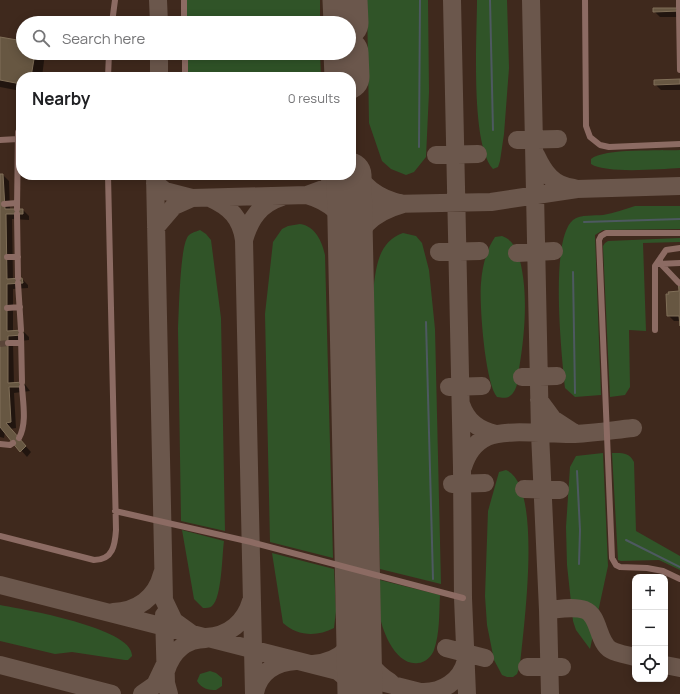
<!DOCTYPE html>
<meta charset="utf-8">
<style>
:root{--surface:#fff;--page:#f6f6f6;--text:#202124;--muted:#757577;--line:#e0e0e0}
body{margin:0;font-family:Manrope,sans-serif;background:var(--page);color:var(--text)}
.controls{position:absolute;right:12px;bottom:12px;display:grid;overflow:hidden;border-radius:8px;box-shadow:0 2px 10px #0003}
.controls button{width:36px;height:36px;display:grid;place-items:center;padding:0;border:0;border-bottom:1px solid var(--line);background:var(--surface);color:var(--text);font:20px sans-serif}
.list{margin:0;padding:0;list-style:none}
h2{display:flex;justify-content:space-between;align-items:center;height:52px;margin:0;padding:0 16px;font-size:17px}
h2 small{font-size:13px;font-weight:400;color:var(--muted)}
.icon{flex:none;width:22px;height:22px;fill:none;stroke:currentColor;stroke-width:2;stroke-linecap:round;stroke-linejoin:round}
.map{position:relative;flex:none;width:680px;height:694px;overflow:hidden}
.search{position:absolute;background:var(--surface);box-shadow:0 2px 10px #0003;left:16px;top:16px;width:340px;height:44px;display:flex;align-items:center;gap:10px;box-sizing:border-box;padding:0 14px;border-radius:22px;color:var(--muted);font-size:15px}
.panel{position:absolute;background:var(--surface);box-shadow:0 2px 10px #0003;left:16px;top:72px;width:340px;height:108px;border-radius:16px}
.map>svg:first-child{display:block}
.green{fill:#305428}
.shadow{fill:#0007}
.lines{fill:none;stroke-linecap:round;stroke-linejoin:round}
.stream{stroke:#4d5960;stroke-width:2}
.taxiway{stroke:#6b574c;stroke-width:18}
.runway{stroke:#6b574c;stroke-width:45}
.building{fill:#675742;stroke:#806f58}
.minor-tunnel{stroke:#5a4539;stroke-width:6;stroke-dasharray:6 3;stroke-linecap:butt}
.minor{stroke:#8c6b63;stroke-width:6}
</style>
<div class="map">
<svg width="680" height="694" viewBox="0 0 680 694">
<rect width="100%" height="100%" fill="#3f291d"/>
<path class="green" d="M186 0H320V23H187Z
M367 0H428L429 92 426 157 414 172 406 175 391 169 382 161 369 123Z
M477 0H507L509 68 504 134 500 161 498 167 493 169C470 144 477 37 477 0Z
M187 53H320L321 77H187Z
M680 150V168C660 169 607 174 591 164V159C604 148 660 151 680 150Z
M635 206H680V229L603 230 595 235 601 395 575 397 565 388C562 358 549 240 573 220 581 214 594 216 603 215 614 213 625 209 635 206Z
M300 224C315 226 322 241 325 255L333 558 270 542 265 314 273 242 282 229 288 226Z
M200 230 206 234 211 240 221 318 225 531 181 521 178 329C179 311 180 251 187 238 189 233 195 232 200 230Z
M403 233 416 236 422 243 429 270 435 329 441 584 380 569 372 299C376 273 375 243 403 233Z
M502 236C510 239 515 245 518 254 529 288 525 334 519 369 518 377 518 387 513 393 508 399 504 398 497 397 485 383 479 303 481 283 482 268 486 250 495 237Z
M680 238V242L643 243 646 331 629 330 630 387 625 395 610 397 603 246 605 243 608 241Z
M603 453 608 566 590 649 576 630 573 621 567 565 566 527 570 467 576 456Z
M612 453C622 453 629 452 634 462L636 531 680 556V570L659 560 621 561 618 560Z
M506 470C544 485 523 631 520 666L517 674 513 677H507L502 675 494 660 487 625 485 596 488 511 499 472Z
M182 530 224 541C222 554 222 598 212 606 210 608 206 608 203 608L194 599Z
M272 553 334 569 336 611 334 628C317 637 297 636 283 623Z
M380 580 440 595C439 613 440 633 434 650 432 656 425 663 418 663 395 666 381 629 379 611 378 601 380 590 380 580Z
M0 605C22 609 134 628 132 656L128 660H125L72 652 55 654 0 641Z
M210 671 216 673 222 678V686L216 690C208 690 202 689 197 681L200 674Z"/>
<path class="shadow" d="M680 9V17H660L654 11Z
M0 38 23 42V53H45L42 77H21V91L0 87Z
M680 80V90H661L655 84Z
M0 175H3L9 181 10 210H23L29 216V220L12 219 13 279H22L28 285V288L13 289V331H23L29 337V340L13 342 14 384 24 383 30 391 14 393 16 428 10 429 31 452 27 457 5 432 4 438 0 437Z
M680 292V321H674L668 315Z"/>
<g class="lines">
<path class="stream" d="M490 0 493 130
M419 147 420 0
M584 222 680 219
M573 272 575 393
M426 322 433 579
M577 471 580 530 579 564
M626 540 680 567"/>
<path class="taxiway" d="M158 0 159 23
M452 0 462 468 463 598 467 694
M531 0 540 433 548 610 550 694
M159 77V53
M517 140 558 139
M436 155 478 154
M536 155C544 172 553 186 574 188
M155 175 164 600 174 621 192 634
M339 175 326 188 307 195C331 202 344 214 350 239
M155 183 165 191 192 198 307 195 391 204 491 202 577 189 680 186
M210 198C230 207 241 218 244 240 250 219 260 204 282 197
M156 227 174 206 192 198
M244 240 254 694
M439 252 480 251
M517 253 554 251
M350 260C357 228 371 213 403 204 378 199 360 186 351 162
M522 377 557 376
M449 387 482 386
M539 400 553 419 576 434
M461 404C467 422 479 430 496 434
M463 467C467 454 474 443 487 437 508 428 551 435 575 434 595 433 614 430 633 428
M452 484 485 483
M524 489 560 490
M0 585 428 694
M548 610C560 609 574 606 585 610 600 616 597 642 611 650 618 654 628 655 635 657
M113 612C137 611 156 598 162 574
M164 615 166 683 169 694
M206 637C229 636 245 622 251 601
M360 641C364 659 374 672 390 682
M446 648 485 658
M313 664C343 661 356 645 359 616
M0 665 112 694
M665 665 680 668
M527 667H562
M166 671C172 652 185 639 206 639
M339 672 351 682 358 694
M421 692C442 693 461 681 466 660
M255 693C259 672 276 662 296 661
M142 694 155 685 165 664"/>
<path class="runway" d="M345 0 346 23
M346 53 347 77
M349 175 360 694"/>
</g>
<path class="building" d="M653 8H680V11L653 12Z
M0 37 23 41V53H35L31 77H21V84L0 80Z
M680 79V84L654 85V80Z
M0 174H3L5 209H23V214H6L7 279 22 278 23 283 7 284V331L23 330V335L8 336V383L24 382V385L22 387H9L11 422 6 423 26 446 20 452 0 427Z
M680 280V326L679 316H667L666 294H669L668 292 679 291 678 281Z"/>
<g class="lines">
<path class="minor-tunnel" d="M0 344 8 343"/>
<path class="minor" d="M184 0V23
M585 0 586 126 590 137 600 145 609 147 680 144
M679 0V8
M679 11 680 70
M112 23 115 0
M185 53V77
M108 77 109 53
M0 140 18 139
M4 204 17 203
M17 209 18 132 21 127
M17 214 18 278
M680 233H606L601 236 599 240 612 558 616 565 620 567 647 568 663 571 680 579
M7 257H18
M661 257 659 262 679 283
M658 264 680 263
M18 283 21 330
M7 308 20 307
M655 330V266L666 250 680 248
M21 335 22 382
M8 343H21
M19 438C27 424 23 403 22 387
M0 444 10 445 13 443
M115 511 251 542 463 598
M0 536 94 560C113 560 115 545 116 530L108 175"/>
</g>
</svg>
<div class="controls">
<button>+</button>
<button>−</button>
<button><svg class="icon" aria-label="locate" viewBox="0 0 24 24"><circle cx="12" cy="12" r="6"/><path d="M12 2v4M12 18v4M2 12h4M18 12h4"/></svg></button>
</div>
<div class="search"><svg class="icon" aria-label="search" viewBox="0 0 24 24"><circle cx="10" cy="10" r="6"/><path d="M15 15l6 6"/></svg>Search here</div>
<section class="panel">
<h2>Nearby<small>0 results</small></h2>
<ul class="list">
</ul>
</section>
</div>
